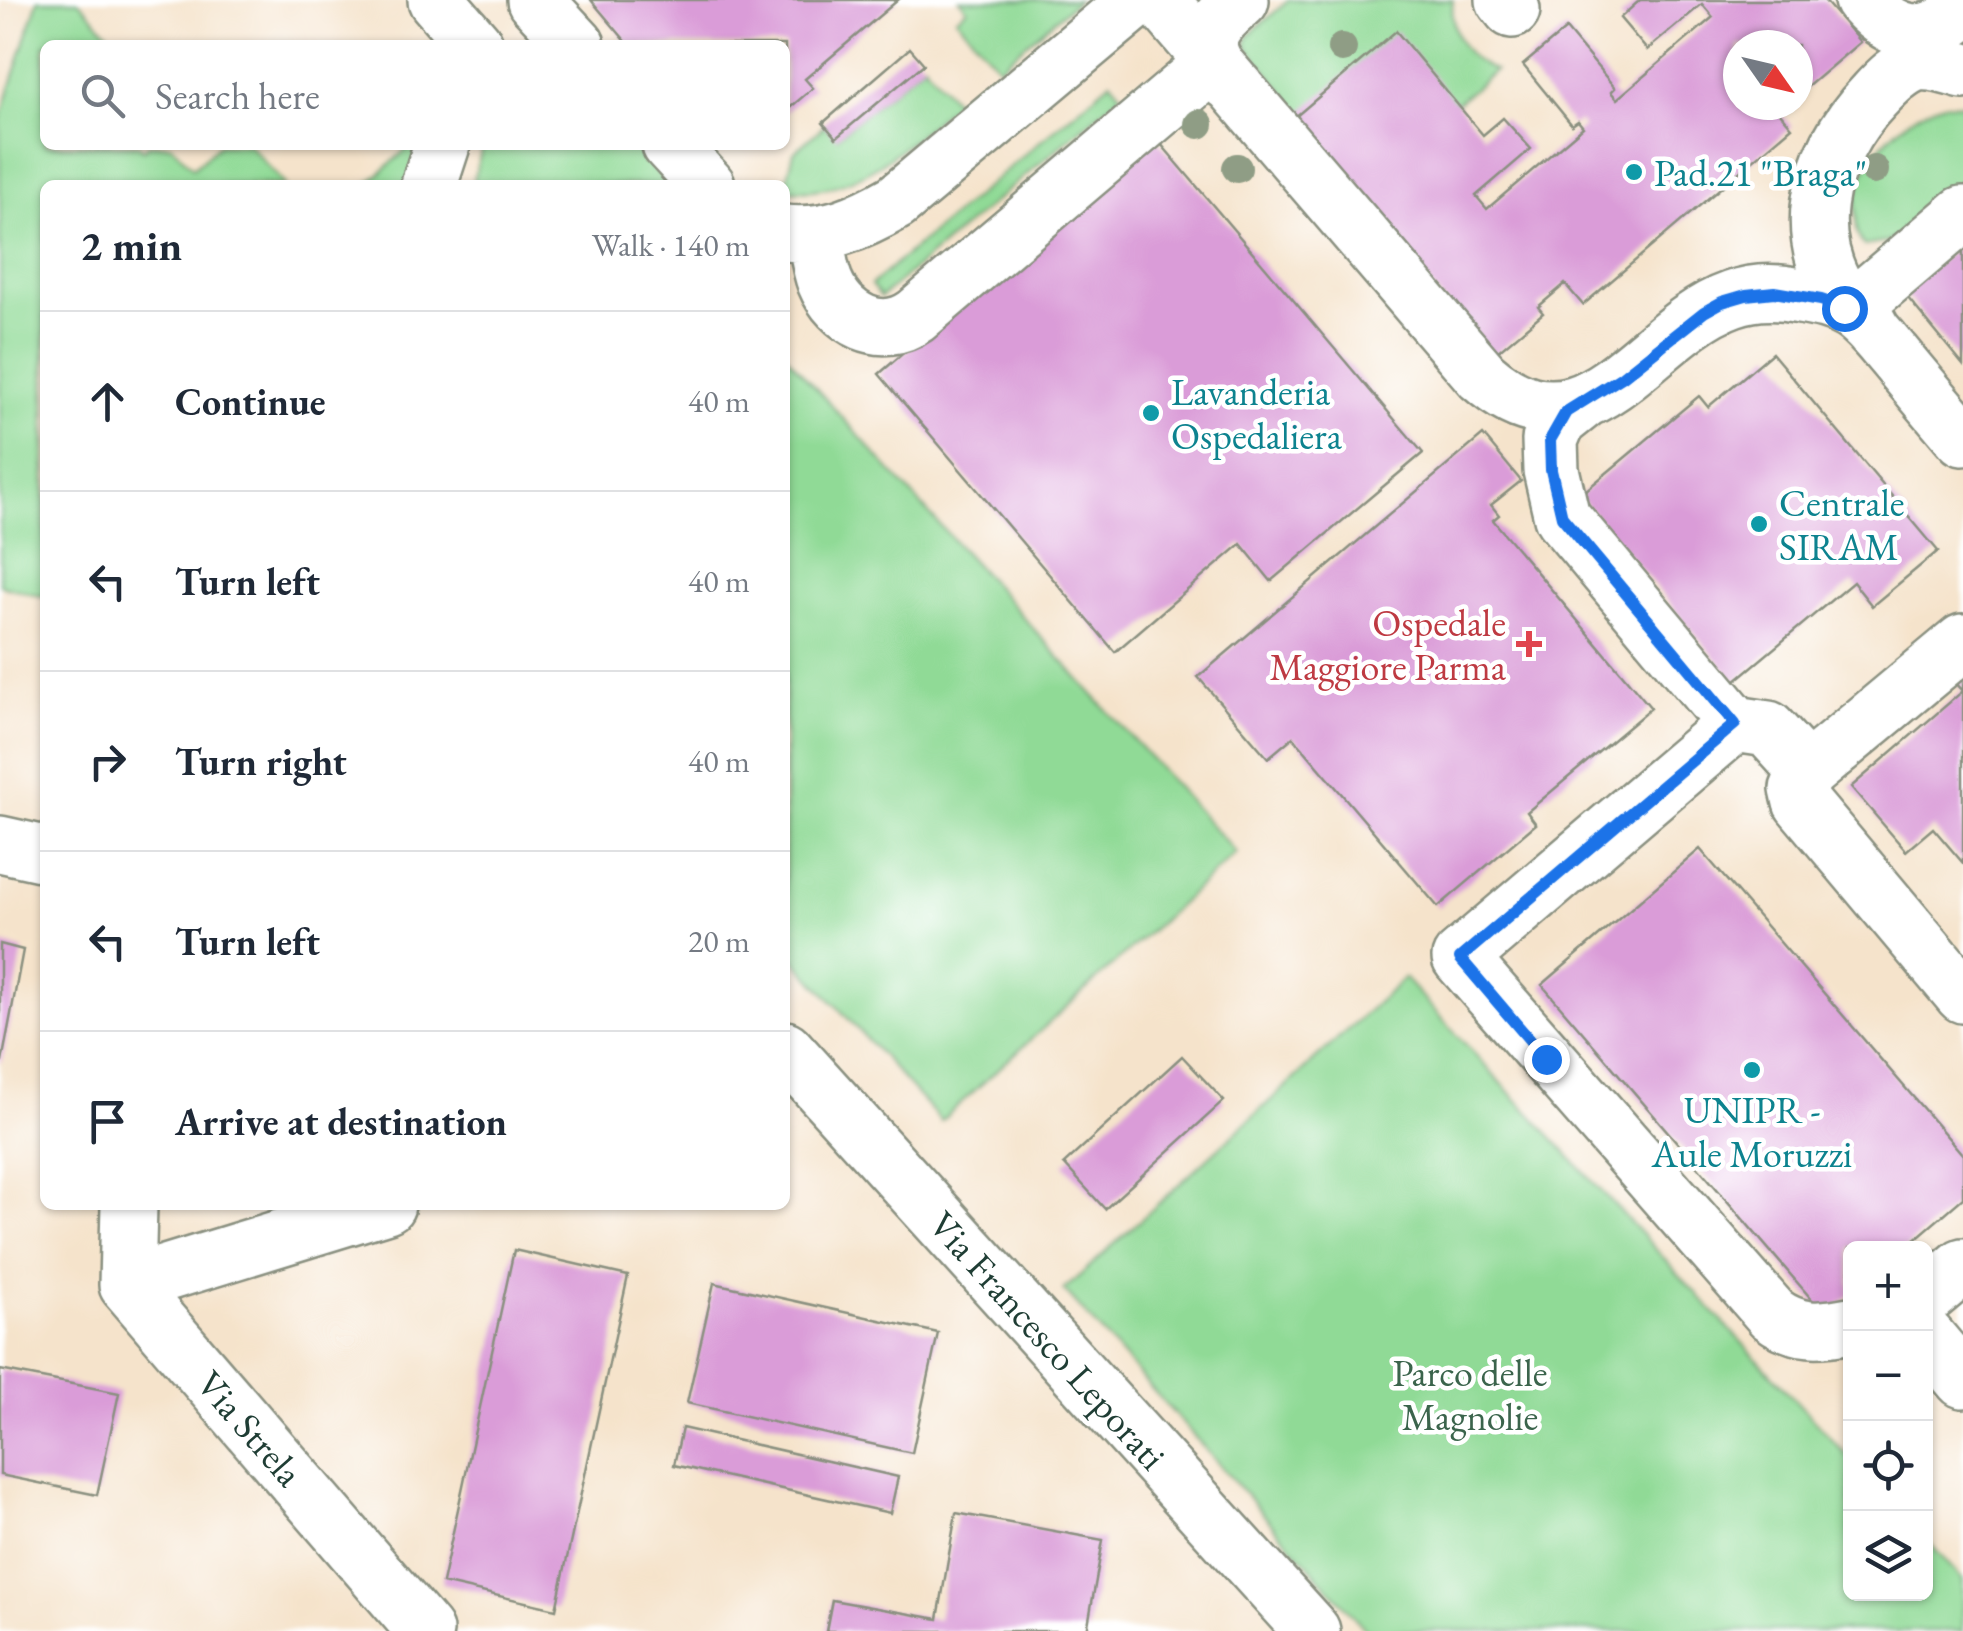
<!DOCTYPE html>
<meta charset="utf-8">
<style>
:root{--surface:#fff;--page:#f2f2f3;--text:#1f2937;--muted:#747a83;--line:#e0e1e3}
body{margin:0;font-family:"EB Garamond",serif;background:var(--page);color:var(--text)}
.controls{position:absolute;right:30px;bottom:30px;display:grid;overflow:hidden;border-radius:15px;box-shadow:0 2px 8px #0004}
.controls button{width:90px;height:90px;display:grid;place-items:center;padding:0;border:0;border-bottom:2px solid var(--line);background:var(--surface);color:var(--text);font:50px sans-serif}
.compass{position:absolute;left:1723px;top:30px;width:90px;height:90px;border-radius:50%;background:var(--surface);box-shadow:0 2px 8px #0004;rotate:124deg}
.stop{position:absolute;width:30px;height:30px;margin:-22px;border:8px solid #1a73e8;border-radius:50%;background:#fff}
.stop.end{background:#1a73e8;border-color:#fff;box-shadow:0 2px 10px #0008}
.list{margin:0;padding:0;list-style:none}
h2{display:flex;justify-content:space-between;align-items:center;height:130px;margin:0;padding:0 40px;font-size:42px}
h2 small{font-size:32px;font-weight:400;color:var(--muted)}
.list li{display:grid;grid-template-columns:65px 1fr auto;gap:30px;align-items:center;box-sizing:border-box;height:180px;padding:0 40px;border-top:2px solid var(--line)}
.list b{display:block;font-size:38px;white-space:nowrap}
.list em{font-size:32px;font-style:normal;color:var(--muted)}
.icon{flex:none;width:55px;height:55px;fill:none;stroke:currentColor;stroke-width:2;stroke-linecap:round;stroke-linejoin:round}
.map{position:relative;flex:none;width:1963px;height:1631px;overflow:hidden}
.search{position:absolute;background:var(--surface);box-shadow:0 2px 8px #0004;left:40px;top:40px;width:750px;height:110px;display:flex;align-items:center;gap:25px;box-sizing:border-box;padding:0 35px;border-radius:15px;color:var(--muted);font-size:38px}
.panel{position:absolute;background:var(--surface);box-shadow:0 2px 8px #0004;left:40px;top:180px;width:750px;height:1030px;border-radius:15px}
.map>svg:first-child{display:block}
.green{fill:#90da96;stroke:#588c65;stroke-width:2.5}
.building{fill:#da9cd8}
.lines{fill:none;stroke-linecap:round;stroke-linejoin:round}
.minor-casing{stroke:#8a9080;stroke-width:60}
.minor{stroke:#fff;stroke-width:55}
.tree{fill:#8f9d85}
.route{stroke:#1a73e8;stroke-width:12}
.culture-dot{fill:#0f9aa8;stroke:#fff;stroke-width:4}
.health-dot{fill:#e0444e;stroke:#fff;stroke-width:4}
.labels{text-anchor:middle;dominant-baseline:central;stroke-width:9;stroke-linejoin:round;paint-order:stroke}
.culture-label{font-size:38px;fill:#0d838f;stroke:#fff;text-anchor:start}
.health-label{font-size:38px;fill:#be3a42;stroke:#fff;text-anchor:end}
.street-label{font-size:38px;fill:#1f3d34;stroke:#fff}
.park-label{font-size:38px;fill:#3b644c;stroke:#fff}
</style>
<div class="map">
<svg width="1963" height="1631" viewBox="0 0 1963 1631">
<rect width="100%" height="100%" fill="#fff"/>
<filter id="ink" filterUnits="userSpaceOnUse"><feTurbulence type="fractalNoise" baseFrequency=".01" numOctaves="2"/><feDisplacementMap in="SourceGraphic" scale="20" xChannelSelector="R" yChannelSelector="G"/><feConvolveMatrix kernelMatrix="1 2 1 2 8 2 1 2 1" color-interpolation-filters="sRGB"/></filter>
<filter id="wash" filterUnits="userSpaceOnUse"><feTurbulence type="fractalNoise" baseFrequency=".0048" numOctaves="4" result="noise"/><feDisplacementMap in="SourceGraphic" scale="40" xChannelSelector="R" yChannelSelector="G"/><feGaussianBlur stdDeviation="2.25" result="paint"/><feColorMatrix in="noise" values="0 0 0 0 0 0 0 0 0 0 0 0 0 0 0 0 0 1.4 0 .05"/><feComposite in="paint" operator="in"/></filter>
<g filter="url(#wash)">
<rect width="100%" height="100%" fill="#f5e3cb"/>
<path class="green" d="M38 0H78L119 45H45V145H138L143 150 148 145H171L193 168 219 145H249L285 185H45V597L0 585V120Z
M960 0H1078L999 67 956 18 967 9Z
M1289 0H1453C1449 33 1465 59 1495 71L1456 103 1301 113 1246 46 1248 35Z
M924 64 956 102C908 143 854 201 785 189L794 152 825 125 837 137Z
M1111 81 1122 94 881 297 871 285Z
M1943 103 1963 104V189L1888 242 1864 246C1856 236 1857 228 1856 216 1852 165 1897 119 1943 103Z
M411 145H424L411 185H367Z
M483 145H632L669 185H472Z
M785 354 1236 853 941 1121 785 949Z
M1404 978 1850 1459V1594H1926V1540L1963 1580V1631H1367L1064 1290Z"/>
<g id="blocks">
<path class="building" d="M591 0H898L805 79 813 88 785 112V45H629Z
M1640 0H1824L1860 42 1806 88 1802 83 1798 86V45H1738V105H1773L1792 127 1583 305 1565 284 1538 307 1543 313 1490 358 1294 118 1396 31 1483 135 1503 118 1531 149 1476 196 1487 209 1583 127 1578 121 1572 125 1523 65 1566 29 1615 88 1611 92 1617 99 1713 17 1702 4 1647 50 1620 18Z
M910 48 924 64 836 138 823 123Z
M1155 137 1423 453 1271 581 1241 544 1115 652 879 374Z
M1963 242V365L1903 292Z
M1772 353 1938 551 1872 606 1853 582 1735 681 1579 496 1699 396 1708 407Z
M1483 435 1521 481 1491 505 1499 515 1493 520 1651 708 1527 812 1536 824 1438 907 1293 737 1268 758 1198 677Z
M1963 673V863L1933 828 1906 851 1851 787 1963 691 1954 681Z
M1700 849 1963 1155V1198L1905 1248H1850V1295L1826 1316 1542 985Z
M0 944 23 950 2 1062H0Z
M1182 1056 1224 1101 1105 1209 1064 1164Z
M514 1250 628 1276 556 1609 442 1583Z
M714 1283 938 1333 912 1453 687 1403Z
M0 1370 119 1393 97 1495 0 1475Z
M682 1428 898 1477 890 1513 674 1465Z
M956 1513 1103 1540 1087 1631H826L832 1600 938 1619Z"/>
</g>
</g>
<g filter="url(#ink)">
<use href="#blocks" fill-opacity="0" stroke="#8a9080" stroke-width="2.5"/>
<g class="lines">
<g class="minor-casing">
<path id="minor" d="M436 0 475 45
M535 0 577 45
M1160 0 1482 376C1586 468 1643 330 1732 299 1754 291 1778 291 1800 296 1818 299 1835 302 1851 312 1868 323 1881 341 1894 356 1917 384 1940 411 1963 438
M1504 0 1512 10
M1862 0C1894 36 1924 44 1963 11
M1215 63C1199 35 1220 18 1241 0
M670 145 707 185
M429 185 442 145
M785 233C827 237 860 223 896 202L1137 0
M815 235C818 250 819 267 825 282 840 319 881 341 916 316L1195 79C1212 71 1224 77 1236 88
M1857 316C1793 247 1815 157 1875 95 1886 83 1901 67 1918 63 1933 61 1949 67 1963 71
M1874 333 1863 313 1869 294 1963 214
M1582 402 1558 421 1550 440 1551 470 1562 517 1735 724
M1963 642 1807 772 1798 789 1801 802 1963 995
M1807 772 1768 729 1735 724 1460 958 1772 1314C1797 1333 1821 1331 1850 1325
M0 844 45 854
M785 1049 1312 1631
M129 1205 127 1285 425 1631
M127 1285 387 1205
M1926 1297 1963 1266
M1926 1336 1963 1380"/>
</g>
<use href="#minor" class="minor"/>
</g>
<g class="tree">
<circle cx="1342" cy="48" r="15"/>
<circle cx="1199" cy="124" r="15"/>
<circle cx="1237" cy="168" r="15"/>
<circle cx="1874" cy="170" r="15"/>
</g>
</g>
<g class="lines" filter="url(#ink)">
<path class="route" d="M1546 1059 1460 958 1735 724 1562 517 1551 470 1550 440 1566 412 1622 377 1704 312 1722 302 1746 295 1774 292 1821 300 1844 308"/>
</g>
<g class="culture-dot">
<circle cx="1634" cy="172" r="10"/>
<circle cx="1151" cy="413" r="10"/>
<circle cx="1759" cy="524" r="10"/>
<circle cx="1752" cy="1070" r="10"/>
</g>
<path class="health-dot" d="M1524 629h10v10h10v10h-10v10h-10v-10h-10v-10h10z"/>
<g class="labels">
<g class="culture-label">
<text x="1654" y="172">Pad.21 "Braga"</text>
<text x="1171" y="391">Lavanderia<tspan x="1171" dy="44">Ospedaliera</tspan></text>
<text x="1779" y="502">Centrale<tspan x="1779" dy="44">SIRAM</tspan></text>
<text x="1752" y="1109" text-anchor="middle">UNIPR -<tspan x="1752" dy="44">Aule Moruzzi</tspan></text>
</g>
<g class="health-label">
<text x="1506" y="622">Ospedale<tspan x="1506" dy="44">Maggiore Parma</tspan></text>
</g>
<g class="street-label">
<text transform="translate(1048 1340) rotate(48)">Via Francesco Leporati</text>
<text transform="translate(250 1428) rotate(49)">Via Strela</text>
</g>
<g class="park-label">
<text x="1470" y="1372">Parco delle<tspan x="1470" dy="44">Magnolie</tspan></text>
</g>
</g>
</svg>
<div class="controls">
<button>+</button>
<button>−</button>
<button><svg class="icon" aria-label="locate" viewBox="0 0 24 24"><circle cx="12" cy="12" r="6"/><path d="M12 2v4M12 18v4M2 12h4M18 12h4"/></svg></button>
<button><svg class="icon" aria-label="layers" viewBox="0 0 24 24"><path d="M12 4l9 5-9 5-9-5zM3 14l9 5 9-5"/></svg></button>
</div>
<svg class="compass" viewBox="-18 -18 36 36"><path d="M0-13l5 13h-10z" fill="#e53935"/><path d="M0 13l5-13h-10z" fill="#747a83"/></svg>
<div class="stop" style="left:1844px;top:308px"></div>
<div class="stop end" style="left:1546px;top:1059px"></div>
<div class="search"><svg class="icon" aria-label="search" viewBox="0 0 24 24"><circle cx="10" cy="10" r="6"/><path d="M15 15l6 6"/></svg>Search here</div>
<section class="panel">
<h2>2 min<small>Walk · 140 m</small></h2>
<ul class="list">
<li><svg class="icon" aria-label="ahead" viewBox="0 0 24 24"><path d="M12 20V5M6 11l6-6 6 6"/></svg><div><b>Continue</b></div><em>40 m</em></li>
<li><svg class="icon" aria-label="left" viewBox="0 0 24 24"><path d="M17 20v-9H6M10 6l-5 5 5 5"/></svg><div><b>Turn left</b></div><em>40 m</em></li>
<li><svg class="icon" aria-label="right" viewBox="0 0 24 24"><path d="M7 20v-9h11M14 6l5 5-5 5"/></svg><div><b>Turn right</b></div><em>40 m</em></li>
<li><svg class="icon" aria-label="left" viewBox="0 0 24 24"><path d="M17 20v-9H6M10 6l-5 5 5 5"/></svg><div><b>Turn left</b></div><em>20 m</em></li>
<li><svg class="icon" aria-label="arrive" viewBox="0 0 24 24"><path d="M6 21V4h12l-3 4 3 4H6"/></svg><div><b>Arrive at destination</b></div></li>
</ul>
</section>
</div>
